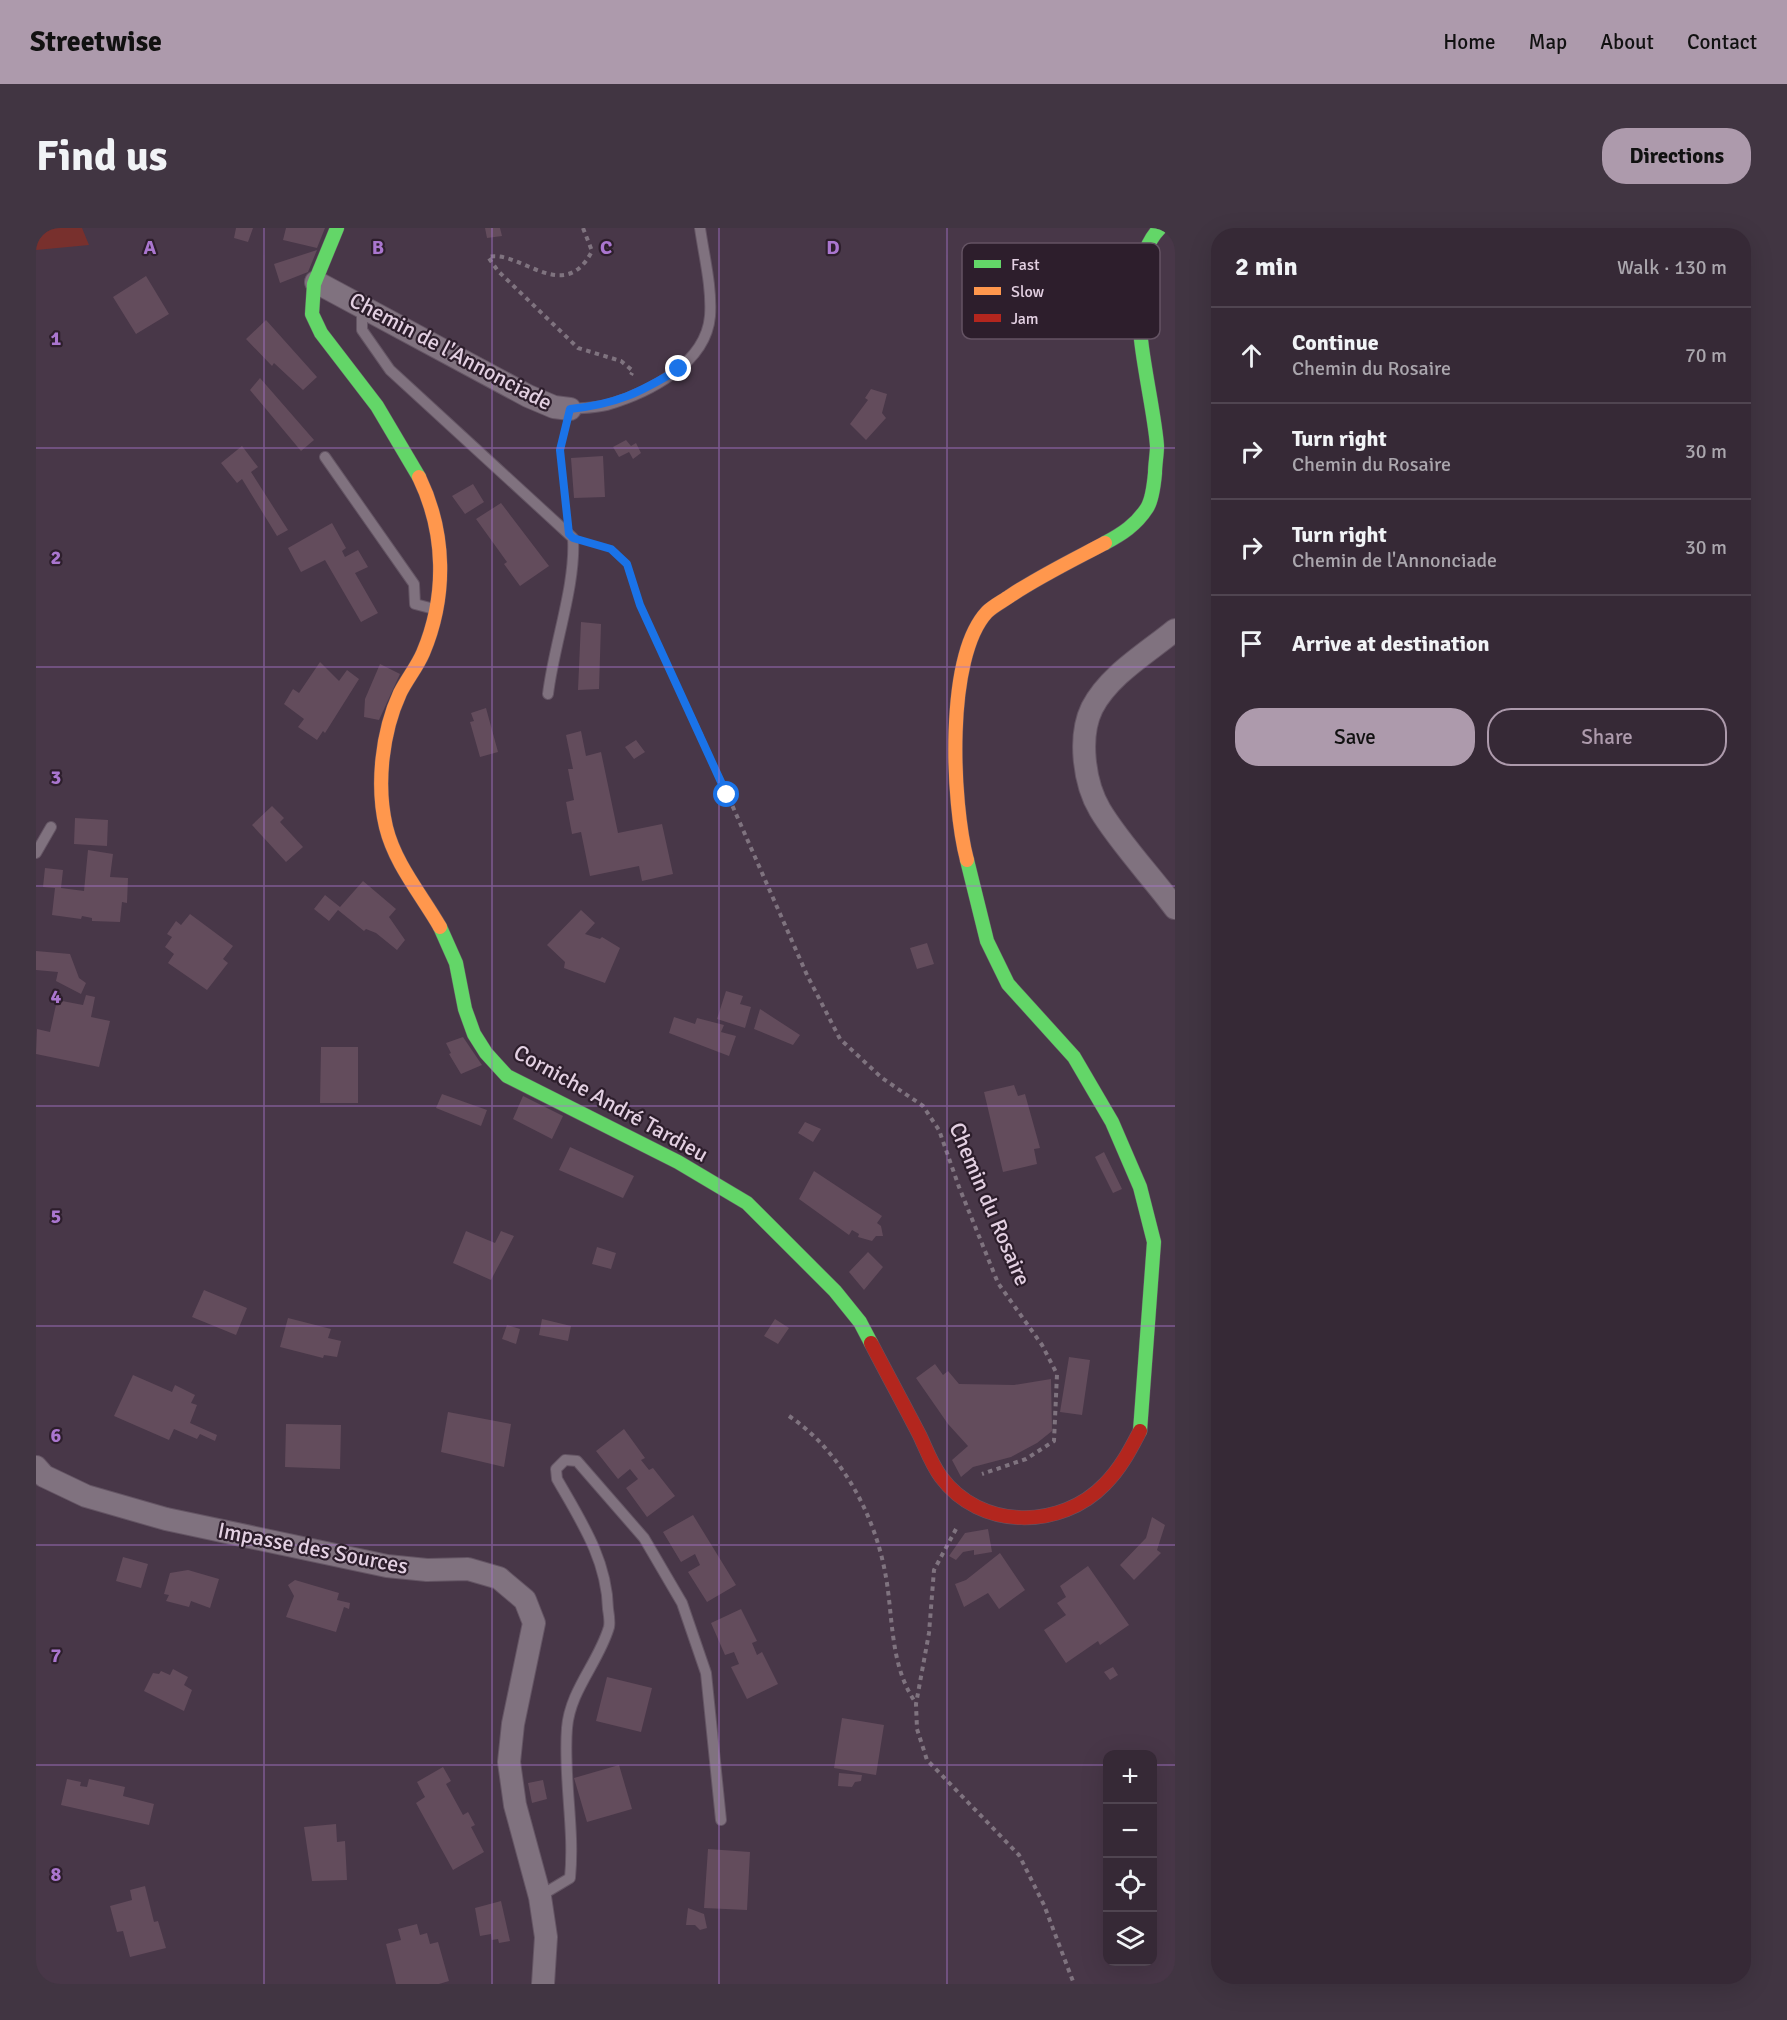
<!DOCTYPE html>
<meta charset="utf-8">
<style>
:root{--surface:#362936;--page:#413542;--text:#f1f3f6;--muted:#aaa6ad;--line:#504551;--accent:#ad9aac}
body{margin:0;font-family:Signika,sans-serif;background:var(--page);color:var(--text)}
.controls{position:absolute;right:18px;bottom:18px;display:grid;overflow:hidden;border-radius:12px;box-shadow:0 6px 24px #0002}
.controls button{width:54px;height:54px;display:grid;place-items:center;padding:0;border:0;border-bottom:2px solid var(--line);background:var(--surface);color:var(--text);font:30px sans-serif}
.stop{position:absolute;width:18px;height:18px;margin:-14px;border:4px solid #1a73e8;border-radius:50%;background:#fff}
.stop.end{background:#1a73e8;border-color:#fff;box-shadow:0 2px 6px #0008}
.list{margin:0;padding:0;list-style:none}
h2{display:flex;justify-content:space-between;align-items:center;height:78px;margin:0;padding:0 24px;font-size:26px}
h2 small{font-size:20px;font-weight:400;color:var(--muted)}
.list li{display:grid;grid-template-columns:39px 1fr auto;gap:18px;align-items:center;box-sizing:border-box;height:96px;padding:0 24px;border-top:2px solid var(--line)}
.list b{display:block;font-size:22px;white-space:nowrap}
.list p{margin:0;font-size:20px;white-space:nowrap;color:var(--muted)}
.list em{font-size:20px;font-style:normal;color:var(--muted)}
.actions{display:flex;gap:12px;padding:18px 24px}
.actions a{flex:1;padding:14px 0;border:2px solid var(--accent);border-radius:24px;text-align:center;font-size:21px;color:var(--accent)}
.actions .main{background:var(--accent);color:#111}
.icon{flex:none;width:33px;height:33px;fill:none;stroke:currentColor;stroke-width:2;stroke-linecap:round;stroke-linejoin:round}
.map{position:relative;flex:none;width:1139px;height:1756px;overflow:hidden;border-radius:24px}
header{display:flex;align-items:center;gap:36px;box-sizing:border-box;height:84px;padding:0 30px;background:var(--accent);color:#111}
header strong{font-size:28px}
nav{display:flex;gap:33px;margin-inline-start:auto;font-size:21px}
.intro{display:flex;align-items:center;justify-content:space-between;box-sizing:border-box;height:144px;padding:0 36px}
h1{margin:0;font-size:42px}
.button{padding:15px 27px;border-radius:24px;background:var(--accent);color:#111;font-size:21px;font-weight:700}
main{display:flex;gap:36px;padding:0 36px}
aside{flex:1;background:var(--surface);border-radius:24px;box-shadow:0 6px 24px #0002}
.map>svg:first-child{display:block}
.green{fill:#78302d}
.building{fill:#634c5c}
.lines{fill:none;stroke-linecap:round;stroke-linejoin:round}
.lane-casing{stroke:#645564;stroke-width:12}
.street-casing{stroke:#645564;stroke-width:24}
.fast-casing{stroke:#645564;stroke-width:15}
.slow-casing{stroke:#645564;stroke-width:15}
.jam-casing{stroke:#645564;stroke-width:15}
.path{stroke:#7f737f;stroke-width:4;stroke-dasharray:4.5 4.5;stroke-linecap:butt}
.lane{stroke:#80727f;stroke-width:10}
.street{stroke:#80727f;stroke-width:22}
.fast{stroke:#63d668;stroke-width:14}
.slow{stroke:#ff974d;stroke-width:14}
.jam{stroke:#b3261e;stroke-width:14}
.route{stroke:#1a73e8;stroke-width:8}
.grid{fill:none;stroke:#aa76cf;stroke-width:1.5;stroke-opacity:0.55}
.labels{text-anchor:middle;dominant-baseline:central;stroke-width:4.5;stroke-linejoin:round;paint-order:stroke}
.street-label{font-size:22px;fill:#e3d0e2;stroke:#2d1e2c}
.key{fill:#2d1e2c;stroke:#645363;stroke-width:1.5}
.key-label{font-size:16px;fill:#e3d0e2}
.grid-label{font-size:20px;text-anchor:middle;font-weight:bold;fill:#aa76cf;stroke:#2d1e2c;stroke-width:4.5;stroke-linejoin:round;paint-order:stroke}
</style>
<header>
<strong>Streetwise</strong>
<nav><a>Home</a><a>Map</a><a>About</a><a>Contact</a></nav>
</header>
<div class="intro"><h1>Find us</h1><a class="button">Directions</a></div>
<main>
<div class="map">
<svg width="1139" height="1756" viewBox="0 0 1139 1756">
<rect width="100%" height="100%" fill="#483748"/>
<path class="green" d="M0 0H46L53 17 0 22Z"/>
<path class="building" d="M200 0H217L212 14 198 10Z
M250 0H289L281 20 247 12Z
M449 0H464L466 8 451 10Z
M281 22 272 44 244 55 238 36Z
M110 48 133 86 100 106 77 69Z
M230 92 281 149 267 162 238 135 236 138 210 111Z
M224 150 278 212 265 223 214 162Z
M835 161 851 166 846 185 850 190 830 212 814 196 832 172 829 170Z
M590 212 595 218 600 215 605 225 597 231 593 224 583 229 577 219Z
M206 218 222 239 215 244 252 302 241 308 206 251 201 255 185 235Z
M567 228 569 269 538 270 535 230Z
M437 256 448 274 429 286 416 268Z
M465 275 513 338 484 358 468 336 471 334 440 291Z
M296 295 310 320 306 323 309 329 322 322 332 339 319 345 342 385 325 394 289 332 265 344 252 320Z
M545 394 565 396 563 461 542 462Z
M284 434 303 453 311 442 323 451 289 505 287 503 281 512 262 499 268 491 248 476 257 461 263 465Z
M344 436 364 446 343 492 328 489 329 471Z
M450 480 462 524 444 529 434 494 438 493 435 485Z
M545 503 550 528 565 524 582 605 626 596 637 646 606 653 603 638 554 648 545 604 536 606 530 574 538 572 532 541H537L530 507Z
M600 512 609 524 598 531 589 519Z
M236 578 248 590 244 594 267 619 250 634 216 597Z
M39 590 72 592 71 618 38 616Z
M52 622 77 626 74 649 92 650 91 675 86 674 84 694 56 693V690L46 688 45 691 16 687 19 660 7 659 9 640 27 642 25 660 48 663Z
M327 653 360 681 353 689 369 712 361 722 340 705 330 701 328 703 302 682 293 693 278 681 289 667 304 679Z
M545 682 559 695 549 706 564 711 566 709 584 720 569 755 528 740 529 734 511 717Z
M154 686 197 718 187 731 192 735 171 762 132 735 138 726 129 719 136 709 131 706 140 693 145 697Z
M891 715 898 736 881 741 874 720Z
M0 723 34 726 43 750 50 755 45 766 20 753 22 744 0 742Z
M690 763 707 768 704 776 715 779 709 800 681 791Z
M50 767 59 769 55 789 74 793 63 839 0 826 1 801 14 804 21 772 47 777Z
M724 781 764 807 757 817 718 801Z
M638 789 659 796 661 790 688 797 685 804 700 808 693 828 633 805Z
M427 809 446 837 425 846 413 826 415 825 410 815Z
M285 819H322V875H284Z
M978 857 982 868 989 866 1004 920 998 921 1001 936 967 944 948 864Z
M406 866 451 882 445 898 400 880Z
M487 868 527 888 516 911 477 891Z
M769 894 785 901 777 914 762 905Z
M534 919 598 948 587 970 523 942Z
M1068 924 1086 961 1077 965 1059 929Z
M778 943 846 988 841 995 845 998 847 1008H840L836 1013 822 1009 823 1006 816 1002 813 1007 763 971Z
M430 1003 459 1015 465 1003 478 1008 455 1052 417 1035Z
M561 1019 580 1025 575 1041 556 1036Z
M832 1024 847 1039 828 1062 813 1044Z
M168 1062 211 1080 200 1107 156 1089Z
M252 1090 295 1101 292 1110 305 1113 301 1129 288 1127 287 1130 244 1119Z
M506 1091 535 1098 532 1113 503 1107Z
M739 1091 753 1100 742 1116 728 1108Z
M471 1097 484 1101 480 1116 466 1111Z
M1033 1129 1054 1132 1046 1187 1024 1184Z
M899 1136 907 1147 912 1143 923 1156 978 1157 1015 1151 1016 1203 1001 1215 975 1229 937 1239 925 1249 916 1232 932 1218 912 1196 880 1150Z
M97 1147 136 1164 139 1157 159 1167 155 1175 161 1177 154 1195 181 1207 179 1213 164 1206 161 1211 138 1201 133 1212 78 1188Z
M412 1184 475 1196 468 1239 405 1224Z
M250 1196 305 1197 304 1241 249 1239Z
M588 1201 609 1230 605 1232 613 1242 617 1240 639 1268 611 1289 590 1260 602 1251 594 1241 582 1251 560 1223Z
M657 1287 700 1357 671 1374 652 1344 664 1337 659 1326 645 1334 627 1304Z
M1116 1289 1129 1297 1121 1322 1125 1325 1098 1352 1084 1337 1110 1310Z
M952 1301 956 1324 938 1327V1322L927 1324 920 1332 913 1328 929 1305Z
M964 1325 989 1362 963 1381 952 1365 928 1379 919 1356 930 1352Z
M87 1329 112 1336 105 1360 80 1353Z
M1052 1338 1093 1397 1064 1417 1062 1413 1030 1435 1008 1402 1030 1387 1021 1375 1030 1369 1024 1358Z
M152 1342 183 1351 174 1380 155 1373 153 1379 130 1373 133 1367 128 1366 134 1345Z
M259 1352 303 1365 301 1372 314 1375 313 1381 308 1379 300 1404 250 1389 258 1368 252 1357Z
M705 1381 721 1413 716 1415 721 1427 726 1424 742 1456 711 1471 695 1439 703 1436 698 1424 689 1427 675 1395Z
M1077 1439 1082 1447 1074 1452 1068 1444Z
M137 1441 152 1449 148 1457 156 1462 148 1483 108 1463 117 1445 123 1446 125 1443 134 1447Z
M571 1449 616 1460 605 1504 560 1493Z
M806 1490 848 1497 840 1547 798 1540Z
M583 1537 596 1581 551 1594 538 1550Z
M407 1539 415 1553 410 1556 427 1587 432 1584 439 1597 435 1599 448 1624 417 1642 380 1575 389 1569 381 1554Z
M803 1545 826 1547 825 1553 819 1554 816 1559 802 1558Z
M31 1551 45 1554 44 1558 51 1559 53 1551 89 1559 87 1568 118 1576 113 1597 25 1577Z
M507 1552 511 1571 496 1575 492 1555Z
M300 1596 301 1614 309 1613 311 1652 276 1653 268 1599Z
M672 1621 714 1624 711 1682 668 1680Z
M109 1658 118 1694 122 1693 130 1720 94 1729 87 1703 81 1704 74 1678 96 1672 94 1662Z
M465 1673 474 1713 463 1715 462 1711 456 1712 455 1706 444 1708 439 1680Z
M652 1680 668 1686 671 1700 664 1702 659 1697H650Z
M381 1696 384 1707 391 1705 394 1716 402 1714 413 1753 403 1756H360L350 1716 365 1712 362 1701Z"/>
<g class="lines">
<g class="lane-casing">
<path id="lane" d="M326 80V102L354 142 537 310C540 357 518 416 512 466
M534 181C546 180 560 180 571 177 612 165 670 136 674 88 676 59 668 28 664 0
M289 229 378 356 379 376 398 381
M0 625 15 599
M504 1668 534 1650C539 1600 527 1550 531 1500 534 1462 563 1434 573 1399 574 1394 573 1387 572 1381 571 1332 545 1293 521 1251L520 1241 529 1232 541 1233 608 1310 646 1375 670 1445 685 1592"/>
</g>
<g class="street-casing">
<path id="street" d="M280 54 492 168 518 179 534 181
M1139 402C1111 425 1073 447 1056 480 1042 509 1048 555 1064 582 1083 614 1116 649 1139 680
M0 1239 8 1248 50 1268 130 1291 351 1338 391 1342 432 1341 463 1350 489 1372 498 1395 477 1496 473 1534 479 1577 504 1669 510 1709 507 1756"/>
</g>
<g class="fast-casing">
<path id="fast" d="M301 0 278 56 276 86 285 105 341 178 383 249
M1069 315C1086 306 1100 297 1111 280 1116 272 1118 256 1119 245 1119 236 1121 227 1121 218 1117 160 1079 45 1124 0
M931 632 951 713 972 756 1038 829 1076 894 1104 959 1118 1014 1104 1203
M404 699 420 735 429 781 438 806 450 825 471 848 642 934 711 975 799 1063 824 1094 835 1115"/>
</g>
<g class="slow-casing">
<path id="slow" d="M383 249C410 305 411 368 387 425 381 439 371 451 364 465 346 504 340 557 350 599 359 636 385 666 404 699
M931 632C916 575 909 429 951 384 957 378 967 373 974 368 1004 348 1037 332 1069 315"/>
</g>
<g class="jam-casing">
<path id="jam" d="M835 1115C851 1146 868 1177 884 1208 890 1221 896 1237 905 1249 944 1302 1025 1302 1069 1256 1085 1240 1094 1222 1104 1203"/>
</g>
<path class="path" d="M547 0 556 23C528 78 484 21 452 29L462 43 542 120 585 133 597 143 595 147
M528 205 524 222 530 275
M556 316 575 321 591 336 604 377 663 502 771 747 804 811 846 850 887 878 903 902 923 959 962 1055 1006 1117 1021 1146 1018 1213 990 1231 946 1246
M753 1188C802 1221 836 1281 848 1339 858 1384 852 1436 880 1475
M920 1301 898 1342 893 1405 880 1476 881 1501 891 1532 983 1627 1008 1677 1038 1756"/>
<use href="#lane" class="lane"/>
<use href="#street" class="street"/>
<use href="#fast" class="fast"/>
<use href="#slow" class="slow"/>
<use href="#jam" class="jam"/>
</g>
<g class="lines">
<path class="route" d="M643 141C603 165 581 176 534 181L524 222 533 306 537 310 575 321 591 336 604 377 691 567"/>
</g>
<path class="grid" d="M228 0V1756M456 0V1756M683 0V1756M911 0V1756M0 220H1139M0 439H1139M0 658H1139M0 878H1139M0 1098H1139M0 1317H1139M0 1537H1072M1116 1537H1139"/>
<g class="labels">
<g class="street-label">
<text transform="translate(415 123) rotate(28)">Chemin de l'Annonciade</text>
<text transform="translate(575 875) rotate(29)">Corniche André Tardieu</text>
<text transform="translate(954 976) rotate(67)">Chemin du Rosaire</text>
<text transform="translate(277 1320) rotate(11)">Impasse des Sources</text>
</g>
</g>
<rect x="926" y="15" width="198" height="96" rx="9" class="key"/>
<rect x="938" y="32" width="27" height="8" fill="#63d668"/>
<rect x="938" y="59" width="27" height="8" fill="#ff974d"/>
<rect x="938" y="86" width="27" height="8" fill="#b3261e"/>
<g class="key-label">
<text x="975" y="42">Fast</text>
<text x="975" y="69">Slow</text>
<text x="975" y="96">Jam</text>
</g>
<g class="grid-label">
<text x="114" y="26">A</text>
<text x="342" y="26">B</text>
<text x="570" y="26">C</text>
<text x="797" y="26">D</text>
<text x="20" y="117">1</text>
<text x="20" y="336">2</text>
<text x="20" y="556">3</text>
<text x="20" y="775">4</text>
<text x="20" y="995">5</text>
<text x="20" y="1214">6</text>
<text x="20" y="1434">7</text>
<text x="20" y="1653">8</text>
</g>
</svg>
<div class="controls">
<button>+</button>
<button>−</button>
<button><svg class="icon" aria-label="locate" viewBox="0 0 24 24"><circle cx="12" cy="12" r="6"/><path d="M12 2v4M12 18v4M2 12h4M18 12h4"/></svg></button>
<button><svg class="icon" aria-label="layers" viewBox="0 0 24 24"><path d="M12 4l9 5-9 5-9-5zM3 14l9 5 9-5"/></svg></button>
</div>
<div class="stop" style="left:691px;top:567px"></div>
<div class="stop end" style="left:643px;top:141px"></div>
</div>
<aside>
<h2>2 min<small>Walk · 130 m</small></h2>
<ul class="list">
<li><svg class="icon" aria-label="ahead" viewBox="0 0 24 24"><path d="M12 20V5M6 11l6-6 6 6"/></svg><div><b>Continue</b><p>Chemin du Rosaire</p></div><em>70 m</em></li>
<li><svg class="icon" aria-label="right" viewBox="0 0 24 24"><path d="M7 20v-9h11M14 6l5 5-5 5"/></svg><div><b>Turn right</b><p>Chemin du Rosaire</p></div><em>30 m</em></li>
<li><svg class="icon" aria-label="right" viewBox="0 0 24 24"><path d="M7 20v-9h11M14 6l5 5-5 5"/></svg><div><b>Turn right</b><p>Chemin de l'Annonciade</p></div><em>30 m</em></li>
<li><svg class="icon" aria-label="arrive" viewBox="0 0 24 24"><path d="M6 21V4h12l-3 4 3 4H6"/></svg><div><b>Arrive at destination</b></div></li>
</ul>
<div class="actions"><a class="main">Save</a><a>Share</a></div>
</aside>
</main>
